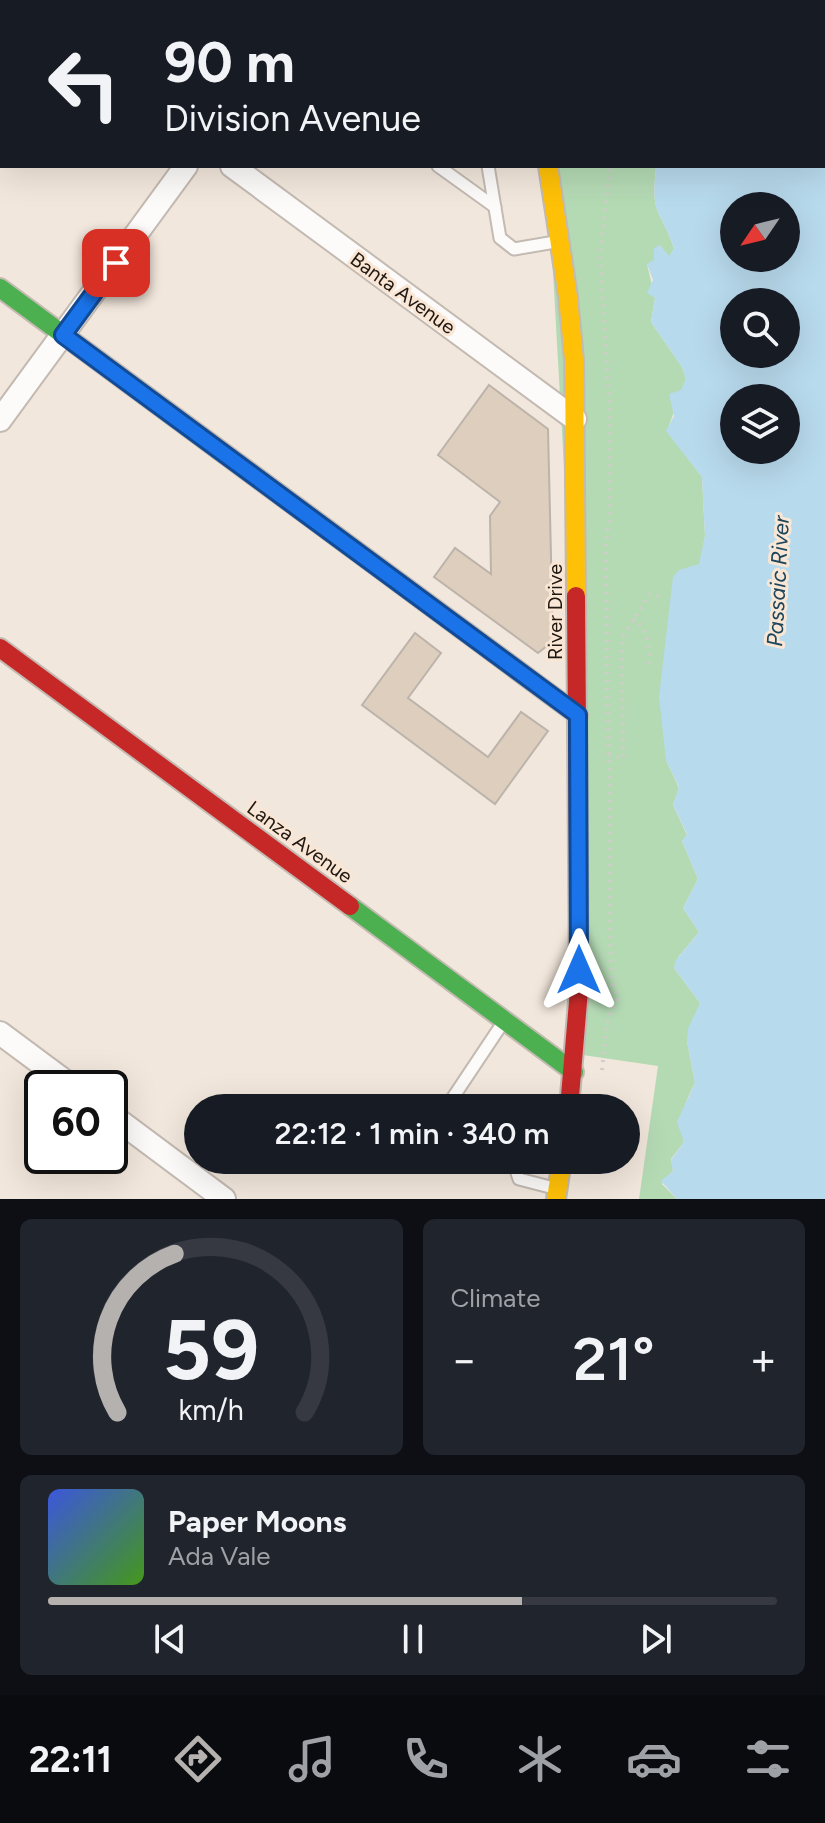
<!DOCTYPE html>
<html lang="en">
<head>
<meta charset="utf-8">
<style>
  :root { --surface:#171b24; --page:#20242c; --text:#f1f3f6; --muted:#9ea1a6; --line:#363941; --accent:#b4b1af }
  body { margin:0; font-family:Figtree,sans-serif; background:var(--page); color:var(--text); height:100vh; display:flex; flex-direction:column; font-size:30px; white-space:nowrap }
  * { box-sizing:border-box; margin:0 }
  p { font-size:26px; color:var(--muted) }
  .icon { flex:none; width:44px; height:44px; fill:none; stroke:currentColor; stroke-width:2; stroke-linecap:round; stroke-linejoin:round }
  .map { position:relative; height:1199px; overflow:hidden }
  .side { display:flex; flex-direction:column; gap:20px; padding:20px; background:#0d0f14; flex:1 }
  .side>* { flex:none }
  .top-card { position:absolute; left:0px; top:0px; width:826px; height:168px; box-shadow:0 8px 32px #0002; background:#171b24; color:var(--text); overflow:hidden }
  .needle { width:52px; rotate:235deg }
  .fabs { position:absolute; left:720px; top:192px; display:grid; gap:16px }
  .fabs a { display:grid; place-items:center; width:80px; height:80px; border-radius:50%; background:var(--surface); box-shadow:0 8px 32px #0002; font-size:40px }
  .speed { position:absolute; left:24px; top:1070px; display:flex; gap:16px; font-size:40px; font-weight:700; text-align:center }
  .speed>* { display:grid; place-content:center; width:104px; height:104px; border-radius:50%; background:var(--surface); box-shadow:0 8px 32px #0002; line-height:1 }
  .speed .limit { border:4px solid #111; border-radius:12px; background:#fff; color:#111 }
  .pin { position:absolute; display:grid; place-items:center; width:68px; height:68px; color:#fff; margin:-34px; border-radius:16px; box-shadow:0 4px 12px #0006 }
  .me { position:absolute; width:88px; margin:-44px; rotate:0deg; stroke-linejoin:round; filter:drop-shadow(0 0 6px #0008) }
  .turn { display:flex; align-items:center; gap:28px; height:168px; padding:0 32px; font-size:36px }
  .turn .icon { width:104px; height:104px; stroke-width:2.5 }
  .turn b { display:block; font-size:56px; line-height:68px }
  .big { font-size:60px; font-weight:600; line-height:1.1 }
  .side .widget { flex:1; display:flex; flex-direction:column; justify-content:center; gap:12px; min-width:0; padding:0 28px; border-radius:12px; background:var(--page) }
  .side .dial { align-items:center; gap:0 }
  .dial svg { height:208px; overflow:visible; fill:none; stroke:var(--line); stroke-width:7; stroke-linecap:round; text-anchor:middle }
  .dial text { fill:var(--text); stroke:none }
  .song { display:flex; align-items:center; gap:24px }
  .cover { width:96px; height:96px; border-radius:12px; background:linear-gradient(135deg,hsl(230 70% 55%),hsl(100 70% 35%)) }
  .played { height:8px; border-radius:4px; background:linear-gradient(90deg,var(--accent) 65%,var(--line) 65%) }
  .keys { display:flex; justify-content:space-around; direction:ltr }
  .heat { display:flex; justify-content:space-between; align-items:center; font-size:44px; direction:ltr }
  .side .tiles { flex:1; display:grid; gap:20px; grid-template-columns:1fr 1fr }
  .widget:last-child { grid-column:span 2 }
  .trip { position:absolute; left:184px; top:1094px; width:456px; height:80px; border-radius:40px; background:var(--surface); box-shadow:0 8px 32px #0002; font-weight:600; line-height:80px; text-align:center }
  .dock { display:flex; height:128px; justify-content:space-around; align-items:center; background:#090b0e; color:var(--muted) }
  .dock .icon { width:56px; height:56px }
  .dock .on { color:var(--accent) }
  .dock b { font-size:36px; color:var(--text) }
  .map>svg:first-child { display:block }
  .green { fill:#b4dab4 }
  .water { fill:#b8daed; fill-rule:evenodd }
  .building { fill:#decebe; stroke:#bcb3ab; stroke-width:2 }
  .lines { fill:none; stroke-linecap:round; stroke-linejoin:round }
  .lane-casing { stroke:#c3bab2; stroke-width:15 }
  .street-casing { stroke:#c3bab2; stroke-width:26 }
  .fast-casing { stroke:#c3bab2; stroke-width:22 }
  .slow-casing { stroke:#c3bab2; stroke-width:22 }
  .jam-casing { stroke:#c3bab2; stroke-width:22 }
  .path { stroke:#d0ccc9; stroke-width:4; stroke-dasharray:2 6; stroke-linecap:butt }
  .lane { stroke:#fdfbfa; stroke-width:11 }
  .street { stroke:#fdfbfa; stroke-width:22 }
  .fast { stroke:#4caf50; stroke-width:18 }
  .slow { stroke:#ffc107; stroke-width:18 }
  .jam { stroke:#c62828; stroke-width:18 }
  .route-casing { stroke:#114b97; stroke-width:20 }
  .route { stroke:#1a73e8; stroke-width:14 }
  .labels { text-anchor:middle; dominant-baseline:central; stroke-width:6; stroke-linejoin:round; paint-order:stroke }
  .street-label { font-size:20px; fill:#1f1812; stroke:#fae6d4 }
  .water-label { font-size:22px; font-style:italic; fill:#1d465c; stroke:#fae6d4 }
</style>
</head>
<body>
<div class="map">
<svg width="825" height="1199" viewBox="0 0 825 1199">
  <rect width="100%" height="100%" fill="#f2e7dc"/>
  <!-- green -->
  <path class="green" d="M547,166H656C655,181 652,198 658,212C664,225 670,235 674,249L669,257L647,264L655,298L651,322L682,367L686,379L667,431L702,477L705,536L666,760L679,788L673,805L687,835L682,841L698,879L683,908L699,932L679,956L674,968L700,1003L687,1041L695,1083C684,1103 679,1119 684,1142L671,1159L673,1171L662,1184L677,1199H639L658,1066L576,1054L578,715Z"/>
  <!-- water -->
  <path class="water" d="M712,0H825V1199H677L661,1181L673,1171L671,1160L684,1142L677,1122L695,1083L687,1041L688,1029L700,1003L674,968L676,960L699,932L683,908L698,879L682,841L687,834L673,805L679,787L666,760L659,697L673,577L679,570L699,564L705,536L702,477L666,431L674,416L669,394L681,390L686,379L682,367L651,322L655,298L647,293L653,280L647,264L654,260V248L660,245L669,256L674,249C670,235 664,225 658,212C652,198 655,181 656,166H824V2H710ZM734,206H786V258H734ZM734,302H786V354H734ZM734,398H786V450H734Z"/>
  <!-- building -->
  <g class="building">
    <polygon points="489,385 548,429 553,641 538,653 434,577 455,548 491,574 490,516 500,502 438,455"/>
    <polygon points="415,633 441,653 408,698 488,757 521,712 548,731 495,804 362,705"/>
  </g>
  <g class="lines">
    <defs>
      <g id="lane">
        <polyline points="438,166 495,207"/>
        <polyline points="488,166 500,238 514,249 555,242"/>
        <polyline points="446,1108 502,1024"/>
        <polyline points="488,1160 496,1160"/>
        <polyline points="520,1160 517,1173 519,1179 554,1188"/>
      </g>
      <g id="street">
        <polyline points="7,0 9,2"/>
        <polyline points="29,2 30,0"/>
        <polyline points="312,2 314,0"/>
        <polyline points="232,166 575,419"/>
        <polyline points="0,420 186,166"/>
        <polyline points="0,1033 74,1088"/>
        <polyline points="110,1114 224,1199"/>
      </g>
      <g id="fast">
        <polyline points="519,0 519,2"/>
        <polyline points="0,288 401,584"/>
        <polyline points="350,906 574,1072"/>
      </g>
      <g id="slow">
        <polyline points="548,166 568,297 574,360 576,596"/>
        <polyline points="401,584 578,715"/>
        <polyline points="556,1199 562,1160"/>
      </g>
      <g id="jam">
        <polyline points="0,648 350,906"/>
        <polyline points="569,1108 579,990 576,596"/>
      </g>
    </defs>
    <!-- lane casing -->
    <use href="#lane" class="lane-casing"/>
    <!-- street casing -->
    <use href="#street" class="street-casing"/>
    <!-- fast casing -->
    <use href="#fast" class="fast-casing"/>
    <!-- slow casing -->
    <use href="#slow" class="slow-casing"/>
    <!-- jam casing -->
    <use href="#jam" class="jam-casing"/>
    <!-- path -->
    <g class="path">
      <polyline points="608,0 608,2"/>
      <path d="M633,619C650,628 650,653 648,669"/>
      <polyline points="609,756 623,758 622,646 624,635 649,595 661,596"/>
      <polyline points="602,1070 608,1017 618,999 611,977 606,546 610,511 610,417 600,255 610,166"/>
    </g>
    <!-- lane -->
    <use href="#lane" class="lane"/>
    <!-- street -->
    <use href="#street" class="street"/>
    <!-- fast -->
    <use href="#fast" class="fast"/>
    <!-- slow -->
    <use href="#slow" class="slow"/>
    <!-- jam -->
    <use href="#jam" class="jam"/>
  </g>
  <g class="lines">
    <defs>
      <polyline id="route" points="116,263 63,335 578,715 579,970"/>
    </defs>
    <!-- route casing -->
    <use href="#route" class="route-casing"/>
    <!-- route -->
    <use href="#route" class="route"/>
  </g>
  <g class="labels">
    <!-- street labels -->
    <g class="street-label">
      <text transform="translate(403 293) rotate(36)">Banta Avenue</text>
      <text transform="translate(555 612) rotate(-90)">River Drive</text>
      <text transform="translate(300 842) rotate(36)">Lanza Avenue</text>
    </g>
    <!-- water labels -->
    <g class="water-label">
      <text transform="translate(778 581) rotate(-87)">Passaic River</text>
    </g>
  </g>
</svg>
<div class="fabs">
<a><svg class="needle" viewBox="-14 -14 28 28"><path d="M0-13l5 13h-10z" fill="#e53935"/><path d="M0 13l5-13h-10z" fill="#9ea1a6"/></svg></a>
<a><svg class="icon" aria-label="search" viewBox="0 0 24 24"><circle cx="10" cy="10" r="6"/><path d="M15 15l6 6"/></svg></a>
<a><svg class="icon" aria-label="layers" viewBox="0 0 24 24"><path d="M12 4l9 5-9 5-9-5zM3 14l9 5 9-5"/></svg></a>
</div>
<div class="speed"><div class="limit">60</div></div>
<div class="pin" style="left:116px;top:263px;background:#d93025"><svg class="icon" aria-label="arrive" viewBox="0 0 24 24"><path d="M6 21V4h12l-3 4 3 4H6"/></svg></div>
<svg class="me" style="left:579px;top:970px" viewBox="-20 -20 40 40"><path d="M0-17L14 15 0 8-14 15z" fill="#1a73e8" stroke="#fff" stroke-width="4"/></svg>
<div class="trip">22:12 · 1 min · 340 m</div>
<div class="top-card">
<div class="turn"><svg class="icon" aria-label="left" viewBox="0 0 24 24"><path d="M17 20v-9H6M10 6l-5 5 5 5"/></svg><div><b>90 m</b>Division Avenue</div></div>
</div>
</div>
<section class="side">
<div class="tiles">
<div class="widget dial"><svg viewBox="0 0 100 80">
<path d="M14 69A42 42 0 1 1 86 69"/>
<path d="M14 69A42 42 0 0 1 36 8" stroke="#b4b1af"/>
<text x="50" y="56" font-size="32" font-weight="700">59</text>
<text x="50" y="72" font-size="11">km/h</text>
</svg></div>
<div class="widget"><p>Climate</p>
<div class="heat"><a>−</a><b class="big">21°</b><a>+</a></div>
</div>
<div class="widget">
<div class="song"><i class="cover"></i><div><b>Paper Moons</b><p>Ada Vale</p></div></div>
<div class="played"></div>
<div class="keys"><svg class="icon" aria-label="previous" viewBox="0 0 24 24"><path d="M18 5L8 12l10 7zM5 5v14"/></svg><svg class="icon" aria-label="pause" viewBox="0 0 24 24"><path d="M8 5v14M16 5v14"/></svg><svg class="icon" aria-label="next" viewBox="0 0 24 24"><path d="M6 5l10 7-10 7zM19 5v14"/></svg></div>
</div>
</div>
</section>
<nav class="dock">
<b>22:11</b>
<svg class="icon on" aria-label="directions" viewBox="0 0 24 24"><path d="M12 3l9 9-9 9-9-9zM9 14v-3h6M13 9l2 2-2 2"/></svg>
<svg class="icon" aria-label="music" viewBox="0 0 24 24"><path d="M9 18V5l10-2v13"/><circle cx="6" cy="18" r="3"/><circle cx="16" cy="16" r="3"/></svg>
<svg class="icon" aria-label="phone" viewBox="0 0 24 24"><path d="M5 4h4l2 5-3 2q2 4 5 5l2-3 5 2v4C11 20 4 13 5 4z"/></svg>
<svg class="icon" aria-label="climate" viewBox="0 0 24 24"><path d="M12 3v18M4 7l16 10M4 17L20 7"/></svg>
<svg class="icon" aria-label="car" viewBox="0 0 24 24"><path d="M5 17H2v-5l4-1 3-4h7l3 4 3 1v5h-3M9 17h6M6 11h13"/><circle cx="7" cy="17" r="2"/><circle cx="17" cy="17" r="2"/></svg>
<svg class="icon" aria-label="filters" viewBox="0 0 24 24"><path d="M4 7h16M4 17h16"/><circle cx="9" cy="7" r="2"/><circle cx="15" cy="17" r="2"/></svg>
</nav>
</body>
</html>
